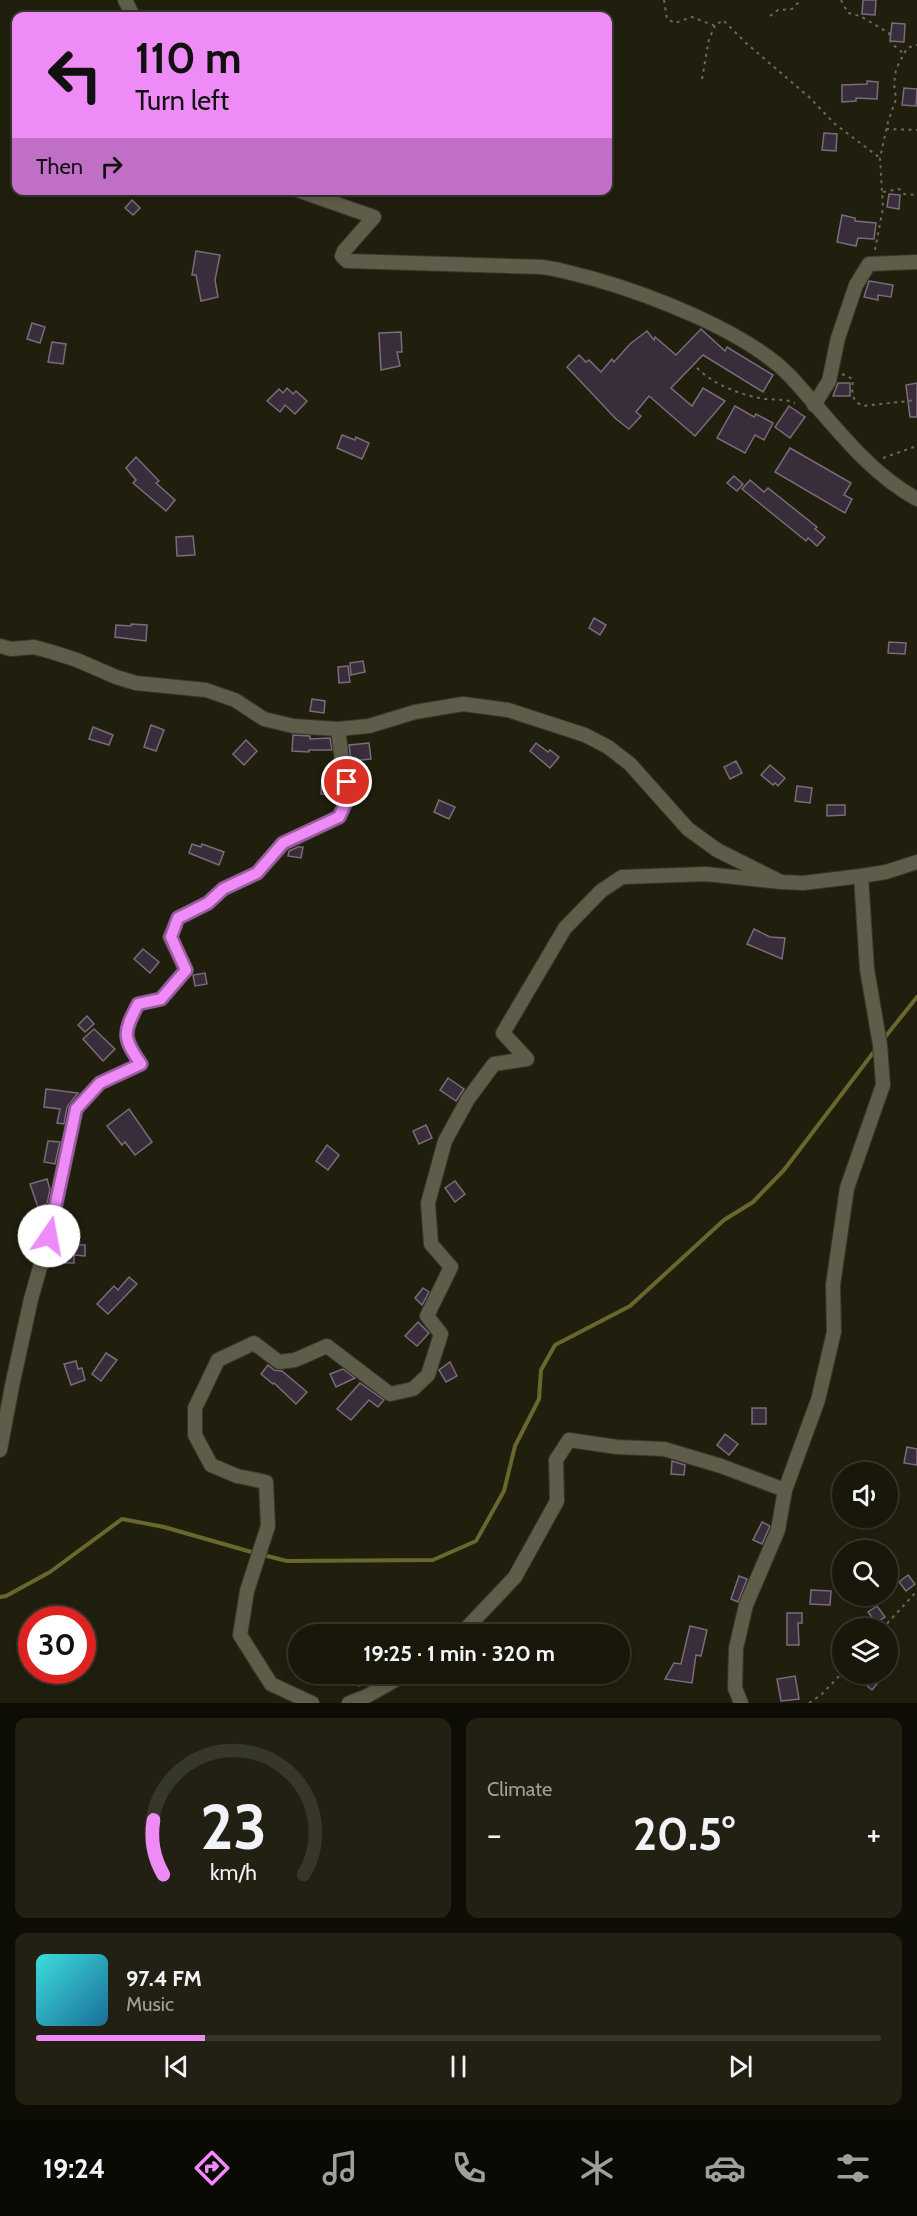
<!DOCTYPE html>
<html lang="en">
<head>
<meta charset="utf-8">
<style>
  :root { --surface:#18170a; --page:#212013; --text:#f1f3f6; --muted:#9f9f9c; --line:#36362b; --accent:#ef8bf7 }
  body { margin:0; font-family:Cabin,sans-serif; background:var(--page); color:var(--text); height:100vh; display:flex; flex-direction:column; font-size:22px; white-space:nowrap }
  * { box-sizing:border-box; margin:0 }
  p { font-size:20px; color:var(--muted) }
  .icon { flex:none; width:33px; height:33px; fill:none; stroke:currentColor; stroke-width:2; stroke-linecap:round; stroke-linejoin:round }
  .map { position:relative; height:1703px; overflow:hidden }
  .sheet { display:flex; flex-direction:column; gap:15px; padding:15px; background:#0d0d06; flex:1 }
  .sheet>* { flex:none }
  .banner { position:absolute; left:12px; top:12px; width:600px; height:183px; border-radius:12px; box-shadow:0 3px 9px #0003,0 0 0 2px var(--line); background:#ef8bf7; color:#111; overflow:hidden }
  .buttons { position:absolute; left:832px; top:1462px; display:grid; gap:12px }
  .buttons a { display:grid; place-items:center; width:66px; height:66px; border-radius:50%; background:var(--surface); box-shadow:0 3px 9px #0003,0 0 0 2px var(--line); font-size:30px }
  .speed { position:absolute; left:18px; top:1606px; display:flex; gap:12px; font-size:30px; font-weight:700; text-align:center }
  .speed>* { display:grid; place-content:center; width:78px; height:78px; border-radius:50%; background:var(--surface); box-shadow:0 3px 9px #0003,0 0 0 2px var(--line); line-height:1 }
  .speed .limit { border:9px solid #d22; background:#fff; color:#111 }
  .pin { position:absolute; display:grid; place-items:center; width:51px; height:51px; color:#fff; margin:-26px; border:3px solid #fff; border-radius:50%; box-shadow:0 2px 6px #0007 }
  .me { position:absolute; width:66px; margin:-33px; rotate:12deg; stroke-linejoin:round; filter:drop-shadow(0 0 4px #0008) }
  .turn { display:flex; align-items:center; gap:21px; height:126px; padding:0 24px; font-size:27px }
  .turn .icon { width:78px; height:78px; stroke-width:2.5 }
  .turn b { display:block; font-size:42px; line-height:51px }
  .then { display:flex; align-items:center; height:57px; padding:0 24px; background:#0003; gap:12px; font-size:22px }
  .big { font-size:45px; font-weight:700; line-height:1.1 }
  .sheet .tile { flex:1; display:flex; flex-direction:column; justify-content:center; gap:9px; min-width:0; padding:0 21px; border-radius:12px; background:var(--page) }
  .sheet .dial { align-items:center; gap:0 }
  .dial svg { height:156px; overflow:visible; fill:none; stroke:var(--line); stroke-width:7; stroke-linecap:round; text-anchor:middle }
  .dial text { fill:var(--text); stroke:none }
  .song { display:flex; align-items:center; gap:18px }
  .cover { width:72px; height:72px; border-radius:9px; background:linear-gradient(135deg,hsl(180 70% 55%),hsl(200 70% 35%)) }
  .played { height:6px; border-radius:3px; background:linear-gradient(90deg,var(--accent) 20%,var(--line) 20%) }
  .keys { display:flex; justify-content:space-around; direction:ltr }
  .heat { display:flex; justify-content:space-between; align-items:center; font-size:33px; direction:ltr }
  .sheet .tiles { flex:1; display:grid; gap:15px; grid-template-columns:1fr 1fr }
  .tile:last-child { grid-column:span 2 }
  .trip { position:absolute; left:288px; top:1624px; width:342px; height:60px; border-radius:30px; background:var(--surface); box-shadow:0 3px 9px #0003,0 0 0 2px var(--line); font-weight:700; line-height:60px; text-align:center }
  .dock { display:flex; height:96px; justify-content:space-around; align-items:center; background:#0a0904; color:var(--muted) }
  .dock .icon { width:42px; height:42px }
  .dock .on { color:var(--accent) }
  .dock b { font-size:27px; color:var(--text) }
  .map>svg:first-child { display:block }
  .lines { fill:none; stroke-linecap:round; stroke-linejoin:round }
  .stream { stroke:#69662e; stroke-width:4 }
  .building { fill:#3a2d3b; stroke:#7a6b7b; stroke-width:1.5 }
  .minor-casing { stroke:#37372d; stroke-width:16 }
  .path { stroke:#6a695a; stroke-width:2; stroke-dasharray:3 4.5; stroke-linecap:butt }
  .minor { stroke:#5e5d4a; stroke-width:14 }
  .route-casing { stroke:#9b5aa1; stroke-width:15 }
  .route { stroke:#ef8bf7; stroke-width:10 }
</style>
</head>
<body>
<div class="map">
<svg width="917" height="1703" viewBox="0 0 917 1703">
  <rect width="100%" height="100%" fill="#201f0e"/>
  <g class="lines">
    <!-- stream -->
    <g class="stream">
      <polyline points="882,1041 917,997"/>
      <polyline points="263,1555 287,1561 433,1560 476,1541 504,1491 515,1446 539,1399 541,1370 555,1345 630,1306 724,1220 753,1202 784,1170 876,1049"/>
      <polyline points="0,1597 6,1596 50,1572 122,1519 164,1527 255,1553"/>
    </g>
  </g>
  <!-- building -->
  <g class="building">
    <polygon points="863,0 876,0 875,15 862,14"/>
    <polygon points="892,23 905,24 904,42 890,41"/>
    <polygon points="867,81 878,82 877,99 856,98 856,101 842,102 842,85 867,84"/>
    <polygon points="904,88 917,89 916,106 902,105"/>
    <polygon points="824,133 837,134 836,151 822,150"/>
    <polygon points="889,194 900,195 899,209 887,207"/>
    <polygon points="132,200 140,208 133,215 125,208"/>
    <polygon points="842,215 855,218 855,221 876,223 874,239 858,238 856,246 837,242"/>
    <polygon points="196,251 220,255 215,280 218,297 201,301 196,275 192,275"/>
    <polygon points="869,281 893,285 891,297 878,295 878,300 864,297"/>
    <polygon points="32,323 45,327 40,343 27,339"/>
    <polygon points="701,329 725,351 727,347 773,375 763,392 703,355 671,388 692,406 703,388 725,401 695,436 649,396 636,412 641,416 629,429 616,419 567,367 579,355 586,362 589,360 601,372 612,359 614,362 630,344 647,331 654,340 655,337 676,355"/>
    <polygon points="401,332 402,352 397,352 400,366 381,370 379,333"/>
    <polygon points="52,342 66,344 63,364 48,362"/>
    <polygon points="838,383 850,383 850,396 833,396"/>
    <polygon points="917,383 917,417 910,417 906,385"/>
    <polygon points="287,388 293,394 296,391 307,401 295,414 285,405 280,412 267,401 279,389 283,393"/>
    <polygon points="735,406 754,417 756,414 773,423 764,440 755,435 745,453 717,438"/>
    <polygon points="789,406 805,417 790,438 775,427"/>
    <polygon points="342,435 355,440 356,437 369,443 362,459 337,448"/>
    <polygon points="790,448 851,483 844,495 852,499 845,513 775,472"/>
    <polygon points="136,457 159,481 156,483 175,500 166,511 133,483 136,480 126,468"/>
    <polygon points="734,476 743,484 737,491 727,483"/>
    <polygon points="750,480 764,492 768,488 817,527 815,529 825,537 817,546 808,538 806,541 742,489"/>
    <polygon points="193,536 195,555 177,556 176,537"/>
    <polygon points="594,618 606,625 600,635 589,628"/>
    <polygon points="131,624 147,625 146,641 115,637 116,625 131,626"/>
    <polygon points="889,642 906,643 905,654 888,653"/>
    <polygon points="363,661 365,672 351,675 350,663"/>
    <polygon points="348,666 350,682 339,683 338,667"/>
    <polygon points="312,699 325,701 324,713 310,711"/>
    <polygon points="151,725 164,730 156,751 144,747"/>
    <polygon points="93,727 113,735 109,745 89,739"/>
    <polygon points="293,735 310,736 310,739 330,738 332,750 309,750 309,752 292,751"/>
    <polygon points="246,740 257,751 244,765 233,754"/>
    <polygon points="369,743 371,759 351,761 349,745"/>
    <polygon points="536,743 548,752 550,750 559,757 550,768 530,751"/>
    <polygon points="736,761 742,773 730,779 724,767"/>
    <polygon points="770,765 785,778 778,786 775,783 773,785 761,775"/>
    <polygon points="322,779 335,780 334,795 321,794"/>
    <polygon points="797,786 812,788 810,803 795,801"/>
    <polygon points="439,800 455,807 449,819 434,812"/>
    <polygon points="827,805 845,805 845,815 827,816"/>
    <polygon points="192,844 201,847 202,844 224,852 219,865 189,853"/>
    <polygon points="298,847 303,847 301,858 288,856 289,851"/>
    <polygon points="754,929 770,937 785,938 782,959 747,944"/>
    <polygon points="143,949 159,962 150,973 134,959"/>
    <polygon points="205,973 207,984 195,986 193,975"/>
    <polygon points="87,1016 94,1024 85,1032 78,1025"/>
    <polygon points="94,1029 115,1049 103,1061 83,1039"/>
    <polygon points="448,1078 464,1089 456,1101 440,1090"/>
    <polygon points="46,1089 78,1093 67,1107 64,1124 57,1123 60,1109 44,1107"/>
    <polygon points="129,1109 152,1142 135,1155 125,1142 122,1145 107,1126"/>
    <polygon points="426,1125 432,1138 419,1144 413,1131"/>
    <polygon points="48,1141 60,1142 55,1164 44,1162"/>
    <polygon points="327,1145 339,1155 328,1170 316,1161"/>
    <polygon points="47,1179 50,1189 47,1204 38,1207 30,1184"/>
    <polygon points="455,1181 465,1194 455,1202 445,1188"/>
    <polygon points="56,1244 85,1245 85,1256 74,1255 74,1263 51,1263"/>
    <polygon points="129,1277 137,1284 108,1314 97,1304 114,1286 118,1290"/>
    <polygon points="423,1288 429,1292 422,1305 415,1298"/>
    <polygon points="418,1322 429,1333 417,1346 405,1336"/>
    <polygon points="106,1353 117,1360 101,1381 92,1374"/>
    <polygon points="76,1361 78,1369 82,1368 85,1380 71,1385 64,1364"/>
    <polygon points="450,1362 457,1376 446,1382 439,1370"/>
    <polygon points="268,1365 274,1370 282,1371 307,1392 296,1404 274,1383 273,1384 261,1374"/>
    <polygon points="343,1369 355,1378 336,1387 330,1374"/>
    <polygon points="360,1383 384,1400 378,1407 369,1400 351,1420 337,1409"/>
    <rect x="752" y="1408" width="14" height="16"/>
    <polygon points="725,1434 738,1444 729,1455 717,1445"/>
    <polygon points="907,1447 917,1449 917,1465 904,1463"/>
    <polygon points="672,1461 685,1465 684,1475 671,1474"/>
    <polygon points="762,1522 770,1526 762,1544 753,1540"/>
    <polygon points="908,1575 915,1584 906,1591 899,1582"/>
    <polygon points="739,1576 747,1579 738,1602 731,1599"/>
    <polygon points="811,1590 831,1591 830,1605 810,1604"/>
    <polygon points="877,1606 885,1617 876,1623 868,1612"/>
    <polygon points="787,1613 802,1613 802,1623 798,1623 799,1645 787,1645"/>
    <polygon points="690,1626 707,1630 701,1656 696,1655 692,1683 665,1679 674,1663 681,1664"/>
    <polygon points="351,1674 378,1674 359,1686"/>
    <polygon points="865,1674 885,1674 872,1690 860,1680"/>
    <polygon points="795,1676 799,1699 781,1701 777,1679"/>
  </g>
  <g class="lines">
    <defs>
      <g id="minor">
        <polyline points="125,0 133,16"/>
        <path d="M297,190L374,217L344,251L342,256L347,261L542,267C559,269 574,274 591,278C651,295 746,331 790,376C829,418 865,471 917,499"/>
        <polyline points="814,405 829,381 838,338 856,285 869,264 917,262"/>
        <polyline points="0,646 11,649 34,647 52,652 77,660 116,677 136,683 206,690 235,700 264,719 293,726 338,729 369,726 415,712 463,704 508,710 585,735 608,747 630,764 688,829 717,850 781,882 803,883 861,876 886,872 917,862"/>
        <path d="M0,1450L12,1386L31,1299L49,1236L76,1109L100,1083L141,1064C122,1037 124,1032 138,1004L161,999L186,970L170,937L178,918L208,903L223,889L257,873L283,844L339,817L350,794L343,769L338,729"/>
        <polyline points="460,1635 515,1577 557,1501 556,1460 569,1440 617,1447 664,1449 721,1466 785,1490"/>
        <polyline points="312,1703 271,1684 240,1635 247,1591 268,1526 266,1482 237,1476 211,1465 195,1435 195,1408 218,1360 254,1343 279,1362 295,1360 327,1346 390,1394 413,1389 428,1375 441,1334 427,1316 451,1267 431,1244 428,1203 445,1141 468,1099 494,1064 527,1059 503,1033 565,928 601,891 622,877 706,874 781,882"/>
        <polyline points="349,1703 365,1697 406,1674"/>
        <polyline points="741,1703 735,1688 736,1648 746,1605 778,1530 785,1490 818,1400 834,1332 833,1285 847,1188 883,1085 880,1045 867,969 861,876"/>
      </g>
    </defs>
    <!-- minor casing -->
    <use href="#minor" class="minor-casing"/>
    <!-- path -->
    <g class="path">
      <polyline points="664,0 667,19 675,23 692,17 715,26 723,20 746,43 809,97 835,124 880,158"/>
      <polyline points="841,0 848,13 860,16 889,33 891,43 903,53"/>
      <polyline points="770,16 778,10 792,9 801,0"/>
      <polyline points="702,79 709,39 715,26"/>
      <polyline points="886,129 917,130"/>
      <polyline points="883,192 899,189 904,194 917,195"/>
      <polyline points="875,250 883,208 880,158 888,122 896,99 894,84 896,69 907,48 917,45"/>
      <path d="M697,368C714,385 742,396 767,399C777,400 786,399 795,403"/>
      <path d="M842,374L853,379C852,391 850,400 863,406L917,400"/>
      <polyline points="883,458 917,446"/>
      <polyline points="882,1629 917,1591"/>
      <polyline points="809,1703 821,1695 843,1672"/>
    </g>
    <!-- minor -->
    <use href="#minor" class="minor"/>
  </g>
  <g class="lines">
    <defs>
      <path id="route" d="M49,1236L76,1109L100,1083L141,1064C121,1036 124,1032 138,1004L161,999L186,970L171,937L178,918L208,903L223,889L257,873L283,843L339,817L350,794L347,782"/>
    </defs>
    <!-- route casing -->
    <use href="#route" class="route-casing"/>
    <!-- route -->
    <use href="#route" class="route"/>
  </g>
</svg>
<div class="buttons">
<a><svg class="icon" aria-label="sound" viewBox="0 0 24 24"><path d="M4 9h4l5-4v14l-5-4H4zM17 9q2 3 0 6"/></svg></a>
<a><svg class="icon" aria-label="search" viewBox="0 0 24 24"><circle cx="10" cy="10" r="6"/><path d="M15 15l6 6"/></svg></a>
<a><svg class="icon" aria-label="layers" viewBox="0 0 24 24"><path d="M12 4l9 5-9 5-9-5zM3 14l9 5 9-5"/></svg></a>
</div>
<div class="speed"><div class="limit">30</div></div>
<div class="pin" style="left:347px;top:782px;background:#d93025"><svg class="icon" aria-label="arrive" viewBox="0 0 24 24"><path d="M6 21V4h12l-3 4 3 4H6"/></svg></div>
<svg class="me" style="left:49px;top:1236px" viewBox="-20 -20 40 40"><circle r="19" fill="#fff"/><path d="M0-13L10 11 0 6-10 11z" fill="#ef8bf7"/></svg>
<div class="trip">19:25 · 1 min · 320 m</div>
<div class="banner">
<div class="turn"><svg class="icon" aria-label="left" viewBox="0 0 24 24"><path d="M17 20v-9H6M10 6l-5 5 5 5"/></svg><div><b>110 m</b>Turn left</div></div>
<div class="then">Then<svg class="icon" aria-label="right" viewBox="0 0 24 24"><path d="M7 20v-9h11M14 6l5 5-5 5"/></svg></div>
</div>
</div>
<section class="sheet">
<div class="tiles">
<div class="tile dial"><svg viewBox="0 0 100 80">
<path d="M14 69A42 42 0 1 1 86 69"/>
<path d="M14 69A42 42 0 0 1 9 41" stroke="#ef8bf7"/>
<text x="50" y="56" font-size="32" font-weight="700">23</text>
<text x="50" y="72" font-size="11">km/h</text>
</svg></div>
<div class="tile"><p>Climate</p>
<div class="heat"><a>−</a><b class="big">20.5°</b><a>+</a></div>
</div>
<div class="tile">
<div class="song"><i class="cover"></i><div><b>97.4 FM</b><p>Music</p></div></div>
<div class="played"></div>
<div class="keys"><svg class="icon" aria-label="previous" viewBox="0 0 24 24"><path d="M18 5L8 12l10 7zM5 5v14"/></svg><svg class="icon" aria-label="pause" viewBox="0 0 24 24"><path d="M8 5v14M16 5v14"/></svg><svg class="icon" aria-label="next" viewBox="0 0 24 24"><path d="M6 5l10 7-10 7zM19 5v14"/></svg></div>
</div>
</div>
</section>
<nav class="dock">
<b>19:24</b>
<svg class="icon on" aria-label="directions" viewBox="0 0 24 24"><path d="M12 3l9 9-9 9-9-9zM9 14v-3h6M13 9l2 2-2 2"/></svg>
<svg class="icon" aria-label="music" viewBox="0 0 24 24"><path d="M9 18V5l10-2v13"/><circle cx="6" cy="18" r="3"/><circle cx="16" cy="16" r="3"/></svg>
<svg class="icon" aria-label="phone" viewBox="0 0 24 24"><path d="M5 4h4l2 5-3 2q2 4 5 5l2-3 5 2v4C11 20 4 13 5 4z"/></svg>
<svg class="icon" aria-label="climate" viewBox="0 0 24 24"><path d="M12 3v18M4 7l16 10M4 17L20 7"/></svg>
<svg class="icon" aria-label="car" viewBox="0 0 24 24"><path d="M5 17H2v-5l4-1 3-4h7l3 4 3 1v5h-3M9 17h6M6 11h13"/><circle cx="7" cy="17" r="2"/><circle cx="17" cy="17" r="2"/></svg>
<svg class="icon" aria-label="filters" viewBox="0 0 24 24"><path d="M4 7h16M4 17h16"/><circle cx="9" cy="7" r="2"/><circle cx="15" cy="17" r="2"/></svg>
</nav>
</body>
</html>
